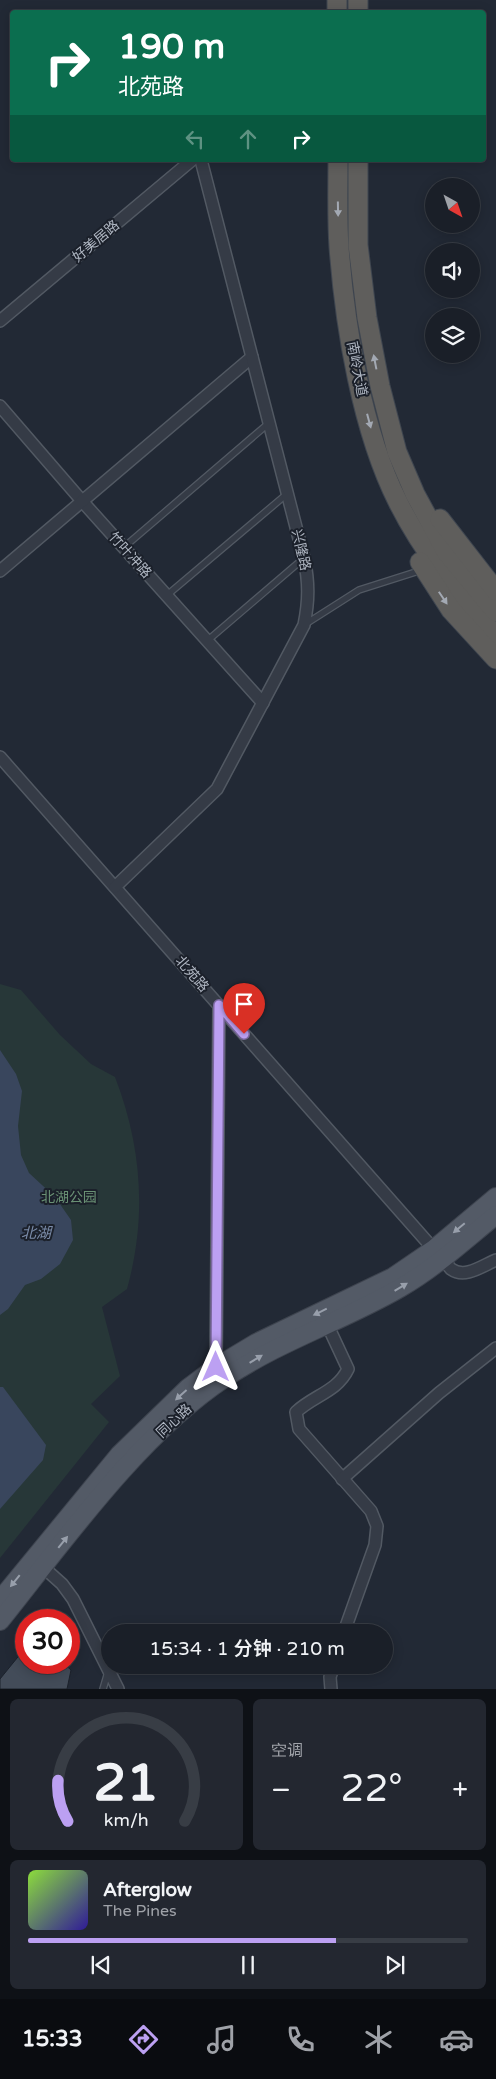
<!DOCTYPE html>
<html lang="zh">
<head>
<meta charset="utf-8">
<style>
  :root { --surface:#1a1f28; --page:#232730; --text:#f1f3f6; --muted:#9fa2a8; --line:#383d45; --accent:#bca0f2 }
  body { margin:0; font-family:"Varela Round","Noto Sans SC",sans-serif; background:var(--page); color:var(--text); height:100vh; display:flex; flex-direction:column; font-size:19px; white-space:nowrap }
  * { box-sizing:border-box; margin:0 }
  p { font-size:16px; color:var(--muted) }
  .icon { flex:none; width:28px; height:28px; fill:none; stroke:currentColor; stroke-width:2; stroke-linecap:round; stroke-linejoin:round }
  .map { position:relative; height:1689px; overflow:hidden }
  .side { display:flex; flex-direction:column; gap:10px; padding:10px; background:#0e1116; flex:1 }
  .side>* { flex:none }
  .top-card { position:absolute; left:10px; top:10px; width:476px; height:152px; border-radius:5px; box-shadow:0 2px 12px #0003,0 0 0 1px var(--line); background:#0b6e4f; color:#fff; overflow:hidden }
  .needle { width:32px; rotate:140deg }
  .fabs { position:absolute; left:425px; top:178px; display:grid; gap:10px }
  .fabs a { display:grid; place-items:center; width:55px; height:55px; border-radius:50%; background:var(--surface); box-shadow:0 2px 12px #0003,0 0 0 1px var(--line); font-size:25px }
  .speed { position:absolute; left:15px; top:1609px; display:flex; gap:10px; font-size:25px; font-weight:700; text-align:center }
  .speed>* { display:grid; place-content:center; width:65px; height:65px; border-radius:50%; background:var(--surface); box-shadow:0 2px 12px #0003,0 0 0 1px var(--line); line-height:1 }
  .speed .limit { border:8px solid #d22; background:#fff; color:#111 }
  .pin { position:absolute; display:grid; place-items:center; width:42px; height:42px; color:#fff; margin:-51px -21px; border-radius:50% 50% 50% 0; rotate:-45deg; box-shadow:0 0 5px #0007 }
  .pin .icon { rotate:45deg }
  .me { position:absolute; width:55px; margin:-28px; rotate:0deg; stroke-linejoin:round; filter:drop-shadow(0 0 4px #0008) }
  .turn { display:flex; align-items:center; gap:18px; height:105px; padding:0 25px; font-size:22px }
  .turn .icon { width:65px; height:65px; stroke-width:2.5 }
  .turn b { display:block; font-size:35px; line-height:42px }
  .lanes { display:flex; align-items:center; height:48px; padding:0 25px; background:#0003; justify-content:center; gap:25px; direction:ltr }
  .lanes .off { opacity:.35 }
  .big { font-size:38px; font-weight:600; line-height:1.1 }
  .side .tile { flex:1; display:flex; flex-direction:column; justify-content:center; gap:8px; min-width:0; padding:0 18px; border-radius:8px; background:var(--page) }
  .side .dial { align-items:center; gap:0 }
  .dial svg { height:130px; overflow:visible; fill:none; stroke:var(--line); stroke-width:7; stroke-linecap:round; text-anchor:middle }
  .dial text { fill:var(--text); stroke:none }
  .song { display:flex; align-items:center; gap:15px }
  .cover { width:60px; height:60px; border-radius:8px; background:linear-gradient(135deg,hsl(90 70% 55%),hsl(250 70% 35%)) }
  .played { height:5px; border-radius:2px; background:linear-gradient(90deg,var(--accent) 70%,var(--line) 70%) }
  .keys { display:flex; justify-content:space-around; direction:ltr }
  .heat { display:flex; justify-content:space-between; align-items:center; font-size:28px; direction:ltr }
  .side .tiles { flex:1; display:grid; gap:10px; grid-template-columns:1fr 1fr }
  .tile:last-child { grid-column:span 2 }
  .trip { position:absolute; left:101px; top:1624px; width:292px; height:50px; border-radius:25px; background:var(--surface); box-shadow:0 2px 12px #0003,0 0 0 1px var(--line); font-weight:600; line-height:50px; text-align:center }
  .menu { display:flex; height:80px; justify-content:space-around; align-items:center; background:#0a0c10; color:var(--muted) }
  .menu .icon { width:35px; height:35px }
  .menu .on { color:var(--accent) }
  .menu b { font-size:22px; color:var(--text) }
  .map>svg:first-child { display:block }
  .green { fill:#273738 }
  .water { fill:#39465d }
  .building { fill:#434c59; stroke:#1c222c }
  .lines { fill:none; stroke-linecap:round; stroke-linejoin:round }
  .service-casing { stroke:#525963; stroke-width:8 }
  .minor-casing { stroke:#525963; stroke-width:14 }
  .primary-casing { stroke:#3e444f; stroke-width:20 }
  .trunk-casing { stroke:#3f4650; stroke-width:21 }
  .service { stroke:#353b46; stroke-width:5.5 }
  .minor { stroke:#353b46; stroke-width:11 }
  .primary { stroke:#535a66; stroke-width:18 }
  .trunk { stroke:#5f5e5c; stroke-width:19 }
  .oneway { fill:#a3a9b3 }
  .oneway2 { fill:#989fab }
  .route-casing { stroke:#7a689d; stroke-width:12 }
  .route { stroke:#bca0f2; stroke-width:9 }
  .labels { text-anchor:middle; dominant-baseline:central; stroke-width:4; stroke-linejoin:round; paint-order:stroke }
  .street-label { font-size:14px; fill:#afb6c2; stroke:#1b202a }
  .park-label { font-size:14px; fill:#699074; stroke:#1b202a }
  .water-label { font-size:15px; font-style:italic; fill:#7a8ba8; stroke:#1b202a }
</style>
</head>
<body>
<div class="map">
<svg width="496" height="1689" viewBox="0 0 496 1689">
  <rect width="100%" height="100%" fill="#222935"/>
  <!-- green -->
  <path class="green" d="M0,984L21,990L60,1035L91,1064L115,1077C142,1147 147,1217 127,1289L102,1307L120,1376L91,1404L109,1422L0,1558Z"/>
  <!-- water -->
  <g class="water">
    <polygon points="0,1050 16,1074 22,1091 18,1126 21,1155 29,1173 55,1197 71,1220 73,1240 60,1264 41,1279 25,1285 8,1309 0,1315"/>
    <polygon points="0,1387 3,1387 46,1445 43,1460 0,1509"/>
  </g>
  <!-- building -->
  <polygon class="building" points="26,1647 26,1662 62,1662 71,1670 67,1689 0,1689 0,1679"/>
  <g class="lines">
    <defs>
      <g id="service">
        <polyline points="123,548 269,423"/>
        <polyline points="166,596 288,493"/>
        <polyline points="304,625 359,590 422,570"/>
        <polyline points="207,641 304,558"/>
        <polyline points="103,1689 108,1672"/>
      </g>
      <g id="minor">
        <polyline points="0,321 192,160"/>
        <polyline points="0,406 82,501 263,703"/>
        <polyline points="0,571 252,357"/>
        <path d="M0,757L451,1269C465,1279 482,1266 496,1260"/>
        <path d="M115,887L217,789L304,625C309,601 309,582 304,558L201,160"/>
        <path d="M327,1324L348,1369C337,1392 314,1395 296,1412L299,1429L371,1511L377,1526L375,1545L344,1632"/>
        <polyline points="216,1367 219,1005"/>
        <polyline points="342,1479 439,1393 496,1348"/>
        <polyline points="43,1567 62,1584 73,1599 118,1689"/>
        <polyline points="331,1689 330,1677 334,1665"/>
      </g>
      <g id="primary">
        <polyline points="0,1600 119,1455 188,1388 216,1367 256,1343 393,1277 434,1249 496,1197"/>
        <path d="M0,1621C64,1541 140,1434 225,1378C280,1341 343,1321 400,1288C435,1268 465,1240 496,1215"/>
      </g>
      <g id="trunk">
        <polyline points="337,12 337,0"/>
        <polyline points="358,12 358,0"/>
        <path d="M338,160C338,189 337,219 339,247C345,327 362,431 398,502C423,552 458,595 496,636"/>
        <polyline points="358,160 358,245 367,318 380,386 397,452 415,494 447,553 496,612"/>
        <polyline points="440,519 496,591"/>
        <polyline points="420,562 451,610 496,659"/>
      </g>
    </defs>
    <!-- service casing -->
    <use href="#service" class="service-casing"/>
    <!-- minor casing -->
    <use href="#minor" class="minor-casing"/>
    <!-- primary casing -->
    <use href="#primary" class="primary-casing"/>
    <!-- trunk casing -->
    <use href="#trunk" class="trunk-casing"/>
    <!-- service -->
    <use href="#service" class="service"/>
    <!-- minor -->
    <use href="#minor" class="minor"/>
    <!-- primary -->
    <use href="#primary" class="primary"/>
    <!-- trunk -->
    <use href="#trunk" class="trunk"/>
  </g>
  <!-- one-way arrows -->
  <defs><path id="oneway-solid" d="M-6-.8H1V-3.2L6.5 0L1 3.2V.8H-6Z" transform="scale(1.25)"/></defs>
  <g class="oneway">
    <use href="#oneway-solid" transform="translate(338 209) rotate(89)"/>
    <use href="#oneway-solid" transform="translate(375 362) rotate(-101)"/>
    <use href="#oneway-solid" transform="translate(369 421) rotate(75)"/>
    <use href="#oneway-solid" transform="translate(443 598) rotate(56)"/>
  </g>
  <g class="oneway2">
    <use href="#oneway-solid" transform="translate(459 1228) rotate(140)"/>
    <use href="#oneway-solid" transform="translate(401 1287) rotate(-31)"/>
    <use href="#oneway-solid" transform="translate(320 1312) rotate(154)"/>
    <use href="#oneway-solid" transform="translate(256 1359) rotate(-31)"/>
    <use href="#oneway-solid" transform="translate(181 1395) rotate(138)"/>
    <use href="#oneway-solid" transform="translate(63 1542) rotate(-51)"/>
    <use href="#oneway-solid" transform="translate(15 1581) rotate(129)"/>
  </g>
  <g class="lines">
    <defs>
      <polyline id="route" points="216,1367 219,1005 244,1034"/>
    </defs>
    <!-- route casing -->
    <use href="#route" class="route-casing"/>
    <!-- route -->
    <use href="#route" class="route"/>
  </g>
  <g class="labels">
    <!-- street labels -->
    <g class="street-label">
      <text transform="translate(96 241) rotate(-40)">好美居路</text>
      <text transform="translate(357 369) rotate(79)">南岭大道</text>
      <text transform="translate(301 550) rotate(77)">兴隆路</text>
      <text transform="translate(130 555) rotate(48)">竹叶冲路</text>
      <text transform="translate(192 974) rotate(49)">北苑路</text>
      <text transform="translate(174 1421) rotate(-43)">同心路</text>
    </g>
    <!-- park labels -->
    <g class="park-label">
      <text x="69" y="1197">北湖公园</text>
    </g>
    <!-- water labels -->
    <g class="water-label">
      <text x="36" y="1233">北湖</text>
    </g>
  </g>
</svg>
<div class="fabs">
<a><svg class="needle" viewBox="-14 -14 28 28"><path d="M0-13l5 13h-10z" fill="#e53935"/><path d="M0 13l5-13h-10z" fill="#9fa2a8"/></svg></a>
<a><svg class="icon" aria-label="sound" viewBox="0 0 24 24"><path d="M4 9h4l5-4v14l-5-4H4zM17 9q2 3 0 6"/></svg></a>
<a><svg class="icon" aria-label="layers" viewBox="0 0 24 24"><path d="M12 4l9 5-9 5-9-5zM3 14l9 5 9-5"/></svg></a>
</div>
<div class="speed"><div class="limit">30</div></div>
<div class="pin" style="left:244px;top:1034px;background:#d93025"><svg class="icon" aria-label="arrive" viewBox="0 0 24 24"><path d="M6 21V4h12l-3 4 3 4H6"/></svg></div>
<svg class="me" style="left:216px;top:1367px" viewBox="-20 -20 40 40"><path d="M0-17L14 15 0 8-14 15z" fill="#bca0f2" stroke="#fff" stroke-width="4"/></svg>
<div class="trip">15:34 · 1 分钟 · 210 m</div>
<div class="top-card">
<div class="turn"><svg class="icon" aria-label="right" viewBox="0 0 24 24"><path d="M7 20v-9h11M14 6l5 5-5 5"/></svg><div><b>190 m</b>北苑路</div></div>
<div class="lanes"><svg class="icon off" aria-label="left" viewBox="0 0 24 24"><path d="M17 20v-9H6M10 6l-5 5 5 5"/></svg><svg class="icon off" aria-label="ahead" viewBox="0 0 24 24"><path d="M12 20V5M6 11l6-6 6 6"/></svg><svg class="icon" aria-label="right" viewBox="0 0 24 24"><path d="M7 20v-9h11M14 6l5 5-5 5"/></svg></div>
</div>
</div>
<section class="side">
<div class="tiles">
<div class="tile dial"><svg viewBox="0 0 100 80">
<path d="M14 69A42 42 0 1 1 86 69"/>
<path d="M14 69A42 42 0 0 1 8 44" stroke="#bca0f2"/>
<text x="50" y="56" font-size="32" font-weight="700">21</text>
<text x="50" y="72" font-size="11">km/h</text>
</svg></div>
<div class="tile"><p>空调</p>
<div class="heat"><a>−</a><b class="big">22°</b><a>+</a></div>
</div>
<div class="tile">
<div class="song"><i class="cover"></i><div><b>Afterglow</b><p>The Pines</p></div></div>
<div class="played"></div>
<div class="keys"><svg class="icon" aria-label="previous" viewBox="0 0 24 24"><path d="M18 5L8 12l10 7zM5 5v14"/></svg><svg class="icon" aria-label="pause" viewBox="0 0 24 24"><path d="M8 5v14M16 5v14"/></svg><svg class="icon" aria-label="next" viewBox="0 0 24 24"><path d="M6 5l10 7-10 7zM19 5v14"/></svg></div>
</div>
</div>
</section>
<nav class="menu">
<b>15:33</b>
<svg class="icon on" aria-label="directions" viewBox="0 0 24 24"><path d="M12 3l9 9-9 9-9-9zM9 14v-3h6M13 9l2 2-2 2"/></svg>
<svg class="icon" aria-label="music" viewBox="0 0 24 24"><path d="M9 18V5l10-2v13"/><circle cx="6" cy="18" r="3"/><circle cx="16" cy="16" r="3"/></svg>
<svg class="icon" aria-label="phone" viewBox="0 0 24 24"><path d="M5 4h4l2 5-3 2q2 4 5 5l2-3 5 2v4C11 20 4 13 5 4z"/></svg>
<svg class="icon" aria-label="climate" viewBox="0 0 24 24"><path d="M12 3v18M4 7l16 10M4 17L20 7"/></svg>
<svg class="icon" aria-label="car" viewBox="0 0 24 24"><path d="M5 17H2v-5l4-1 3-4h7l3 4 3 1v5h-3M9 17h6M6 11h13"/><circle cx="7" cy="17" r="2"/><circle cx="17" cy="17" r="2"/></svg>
</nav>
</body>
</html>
